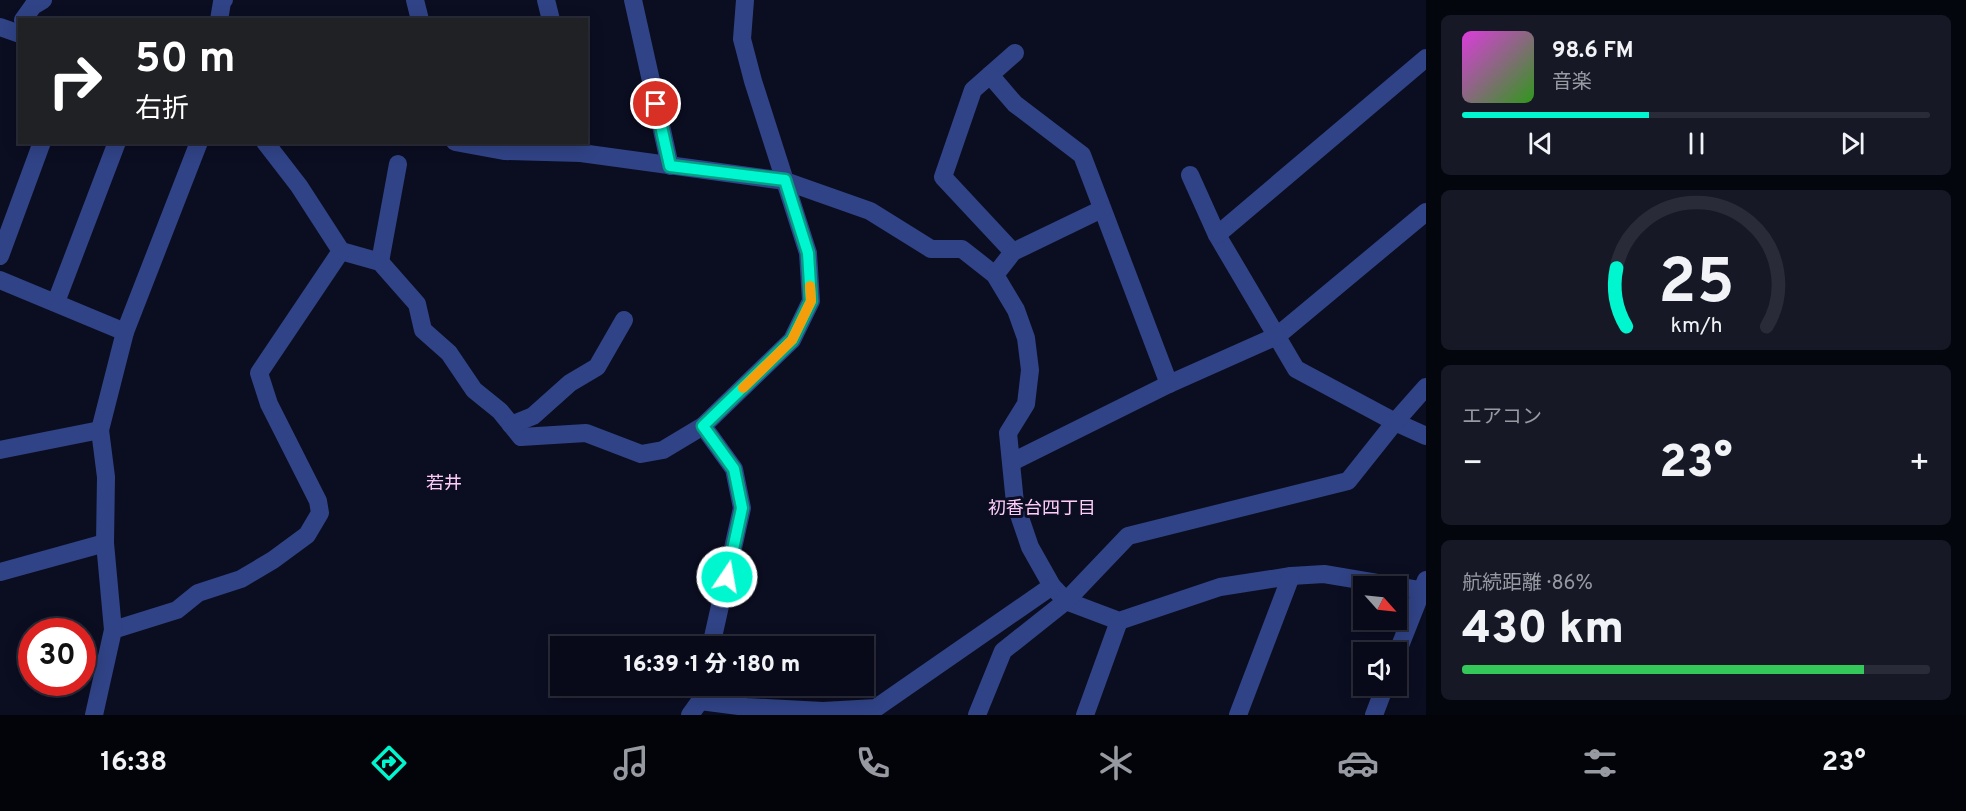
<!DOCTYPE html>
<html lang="ja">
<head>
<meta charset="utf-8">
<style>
  :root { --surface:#080a19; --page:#161826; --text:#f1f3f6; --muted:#989aa2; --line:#292b38; --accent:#00f6ce }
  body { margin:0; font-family:Overpass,"Noto Sans JP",sans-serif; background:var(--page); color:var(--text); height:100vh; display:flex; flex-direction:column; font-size:22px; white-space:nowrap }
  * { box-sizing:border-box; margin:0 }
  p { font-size:20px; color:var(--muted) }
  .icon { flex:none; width:33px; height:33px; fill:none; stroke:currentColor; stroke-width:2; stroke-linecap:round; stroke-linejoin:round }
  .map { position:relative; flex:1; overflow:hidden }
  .details { display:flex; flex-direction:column; gap:15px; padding:15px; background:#04060e; width:540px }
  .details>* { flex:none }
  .banner { position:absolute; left:18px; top:18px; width:570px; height:126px; border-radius:0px; box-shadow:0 3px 15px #0003,0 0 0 2px var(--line); background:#202124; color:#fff; overflow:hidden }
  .needle { width:39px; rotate:117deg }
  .controls { position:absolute; left:1353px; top:576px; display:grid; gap:12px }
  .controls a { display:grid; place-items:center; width:54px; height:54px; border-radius:0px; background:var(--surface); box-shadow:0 3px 15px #0003,0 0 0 2px var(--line); font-size:30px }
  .speed { position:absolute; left:18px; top:618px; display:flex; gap:12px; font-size:30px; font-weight:700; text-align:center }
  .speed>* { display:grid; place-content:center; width:78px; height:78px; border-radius:50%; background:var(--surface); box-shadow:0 3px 15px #0003,0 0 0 2px var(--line); line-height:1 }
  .speed .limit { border:9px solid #d22; background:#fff; color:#111 }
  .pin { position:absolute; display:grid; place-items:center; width:51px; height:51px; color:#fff; margin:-26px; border:3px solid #fff; border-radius:50%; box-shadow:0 2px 6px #0007 }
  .me { position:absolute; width:66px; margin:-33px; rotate:12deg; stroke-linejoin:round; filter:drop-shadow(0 0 4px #0008) }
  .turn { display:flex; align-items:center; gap:21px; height:126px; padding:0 18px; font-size:27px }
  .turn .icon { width:78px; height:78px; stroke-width:2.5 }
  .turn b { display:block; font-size:42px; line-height:51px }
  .big { font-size:45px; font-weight:800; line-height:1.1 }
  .details .card { flex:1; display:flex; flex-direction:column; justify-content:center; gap:9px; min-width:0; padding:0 21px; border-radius:9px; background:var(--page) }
  .details .dial { align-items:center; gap:0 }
  .dial svg { height:156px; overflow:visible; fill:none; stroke:var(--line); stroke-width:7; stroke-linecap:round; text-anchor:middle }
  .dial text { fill:var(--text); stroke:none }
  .song { display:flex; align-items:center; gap:18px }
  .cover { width:72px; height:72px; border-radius:9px; background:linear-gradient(135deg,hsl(300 70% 55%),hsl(110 70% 35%)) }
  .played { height:6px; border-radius:3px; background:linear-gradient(90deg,var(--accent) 40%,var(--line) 40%) }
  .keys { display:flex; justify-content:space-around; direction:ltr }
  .heat { display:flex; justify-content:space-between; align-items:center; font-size:33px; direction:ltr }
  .charge { height:9px; border-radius:4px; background:linear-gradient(90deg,#34c759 86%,var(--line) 0) }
  .trip { position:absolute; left:550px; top:636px; width:324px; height:60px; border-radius:0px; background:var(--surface); box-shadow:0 3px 15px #0003,0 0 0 2px var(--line); font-weight:800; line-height:60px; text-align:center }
  .tabs { display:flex; height:96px; justify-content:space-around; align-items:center; background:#03040a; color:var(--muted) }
  .tabs .icon { width:42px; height:42px }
  .tabs .on { color:var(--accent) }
  .tabs b { font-size:27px; color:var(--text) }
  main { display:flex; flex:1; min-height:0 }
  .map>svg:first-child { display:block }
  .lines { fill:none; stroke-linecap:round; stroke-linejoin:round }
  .minor { stroke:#304386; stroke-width:18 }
  .route-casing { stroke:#00a086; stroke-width:15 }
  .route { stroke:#00f6ce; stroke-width:10 }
  .slow { stroke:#f59e0b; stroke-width:10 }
  .labels { text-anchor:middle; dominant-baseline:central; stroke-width:6; stroke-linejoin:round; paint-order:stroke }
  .neighbourhood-label { font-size:18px; fill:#ffcdfa; stroke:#0b0d21 }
</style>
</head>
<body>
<main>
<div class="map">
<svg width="1426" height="715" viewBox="0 0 1426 715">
  <rect width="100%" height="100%" fill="#0b0d21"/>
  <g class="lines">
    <!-- minor -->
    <g class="minor">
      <polyline points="415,0 420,20"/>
      <polyline points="546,0 551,20"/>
      <polyline points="633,0 670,166"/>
      <polyline points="23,20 33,6 43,0"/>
      <polyline points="219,20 222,2 224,0"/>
      <polyline points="0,27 20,34"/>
      <polyline points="990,75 1015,53"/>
      <polyline points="265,142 299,186 341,251 380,262 417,304 423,330 449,353 474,390 500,411 521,437 586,433 641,454 663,450 703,426 792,340 811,301 808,253 753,81 742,39 745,0"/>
      <polyline points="455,142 504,151 581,153 785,181 870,211 931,249 962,249 995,275 1016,310 1026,338 1030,370 1026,404 1008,433 1015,503 1030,547 1052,586 1066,601 1119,621 1220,587 1291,576 1324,574 1426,591"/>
      <polyline points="1190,175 1217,235 1296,369 1395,422 1426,436"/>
      <polyline points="1217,235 1426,58"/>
      <polyline points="1013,252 943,177 973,90 990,75 1015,104 1082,155 1169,384"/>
      <polyline points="0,256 42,142"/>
      <polyline points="380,262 398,164"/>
      <polyline points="995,275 1013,252 1102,209"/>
      <polyline points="0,280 125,332"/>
      <polyline points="56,302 117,142"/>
      <polyline points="511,425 533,416 570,383 597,367 624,320"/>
      <polyline points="703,426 734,469 742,508 711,646"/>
      <polyline points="0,450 100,430"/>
      <polyline points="1012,462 1169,384 1277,336 1426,212"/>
      <polyline points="0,572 105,543"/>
      <polyline points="113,630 177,610 198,593 241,579 273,560 307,535 320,513 318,501 269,404 259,373 341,251"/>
      <polyline points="1396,656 1426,580"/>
      <polyline points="700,701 746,707 823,711 876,708 1052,586"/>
      <polyline points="94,715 113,630 105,543 106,477 100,430 125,332 199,142"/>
      <polyline points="690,715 700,701 703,686"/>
      <polyline points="977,715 1003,651 1066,601 1128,536 1348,481 1395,422 1426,387"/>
      <polyline points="1085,715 1119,621"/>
      <polyline points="1238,715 1291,576"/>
      <polyline points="1374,715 1385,686"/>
    </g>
  </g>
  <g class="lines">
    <defs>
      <polyline id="route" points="656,104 670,166 785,180 808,253 811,301 792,340 703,426 734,469 742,508 727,577"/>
    </defs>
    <!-- route casing -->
    <use href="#route" class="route-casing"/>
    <!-- route -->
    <use href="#route" class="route"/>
    <!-- slow -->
    <polyline class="slow" points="743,388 792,340 811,301 810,286"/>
  </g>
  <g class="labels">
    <!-- neighbourhood labels -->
    <g class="neighbourhood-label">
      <text x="444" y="484">若井</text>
      <text x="1042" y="509">初香台四丁目</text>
    </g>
  </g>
</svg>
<div class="controls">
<a><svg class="needle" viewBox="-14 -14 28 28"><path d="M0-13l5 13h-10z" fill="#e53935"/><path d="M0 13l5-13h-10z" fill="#989aa2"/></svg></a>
<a><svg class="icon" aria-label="sound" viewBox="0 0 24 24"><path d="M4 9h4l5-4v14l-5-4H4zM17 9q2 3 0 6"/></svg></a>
</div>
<div class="speed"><div class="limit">30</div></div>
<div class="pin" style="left:656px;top:104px;background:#d93025"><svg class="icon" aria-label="arrive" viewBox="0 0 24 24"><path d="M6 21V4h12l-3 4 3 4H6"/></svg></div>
<svg class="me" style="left:727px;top:577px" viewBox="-20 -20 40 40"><circle r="17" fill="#00f6ce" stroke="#fff" stroke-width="3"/><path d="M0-11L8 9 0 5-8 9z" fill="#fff"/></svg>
<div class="trip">16:39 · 1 分 · 180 m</div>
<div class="banner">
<div class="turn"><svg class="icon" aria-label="right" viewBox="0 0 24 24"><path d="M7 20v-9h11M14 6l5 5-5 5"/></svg><div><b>50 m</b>右折</div></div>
</div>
</div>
<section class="details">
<div class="card">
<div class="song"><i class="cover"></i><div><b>98.6 FM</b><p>音楽</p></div></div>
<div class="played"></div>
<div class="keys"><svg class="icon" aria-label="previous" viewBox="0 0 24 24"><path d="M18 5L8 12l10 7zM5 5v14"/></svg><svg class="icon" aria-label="pause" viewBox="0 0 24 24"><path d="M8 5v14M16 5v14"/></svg><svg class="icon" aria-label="next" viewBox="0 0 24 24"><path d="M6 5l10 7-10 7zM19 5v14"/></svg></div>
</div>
<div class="card dial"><svg viewBox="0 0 100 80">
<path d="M14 69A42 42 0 1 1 86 69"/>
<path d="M14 69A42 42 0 0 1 9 39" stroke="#00f6ce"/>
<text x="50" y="56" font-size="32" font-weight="700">25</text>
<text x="50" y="72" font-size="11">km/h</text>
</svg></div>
<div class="card"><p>エアコン</p>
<div class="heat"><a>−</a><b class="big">23°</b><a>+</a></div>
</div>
<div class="card"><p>航続距離 · 86%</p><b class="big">430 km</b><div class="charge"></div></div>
</section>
</main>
<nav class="tabs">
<b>16:38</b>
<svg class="icon on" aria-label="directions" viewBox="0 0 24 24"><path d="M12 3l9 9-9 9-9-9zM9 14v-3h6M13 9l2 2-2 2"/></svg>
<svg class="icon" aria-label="music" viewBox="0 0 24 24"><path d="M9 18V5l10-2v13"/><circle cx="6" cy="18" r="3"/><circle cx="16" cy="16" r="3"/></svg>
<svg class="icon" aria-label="phone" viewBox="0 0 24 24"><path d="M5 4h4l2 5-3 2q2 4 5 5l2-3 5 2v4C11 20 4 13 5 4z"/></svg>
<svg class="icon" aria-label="climate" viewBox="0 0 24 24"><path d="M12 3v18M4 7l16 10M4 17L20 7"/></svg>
<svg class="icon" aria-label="car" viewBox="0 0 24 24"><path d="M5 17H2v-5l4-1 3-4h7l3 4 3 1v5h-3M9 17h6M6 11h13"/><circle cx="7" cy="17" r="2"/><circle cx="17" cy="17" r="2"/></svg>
<svg class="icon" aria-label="filters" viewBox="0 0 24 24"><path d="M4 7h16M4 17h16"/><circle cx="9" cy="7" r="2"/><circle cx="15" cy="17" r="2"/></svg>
<b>23°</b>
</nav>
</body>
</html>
